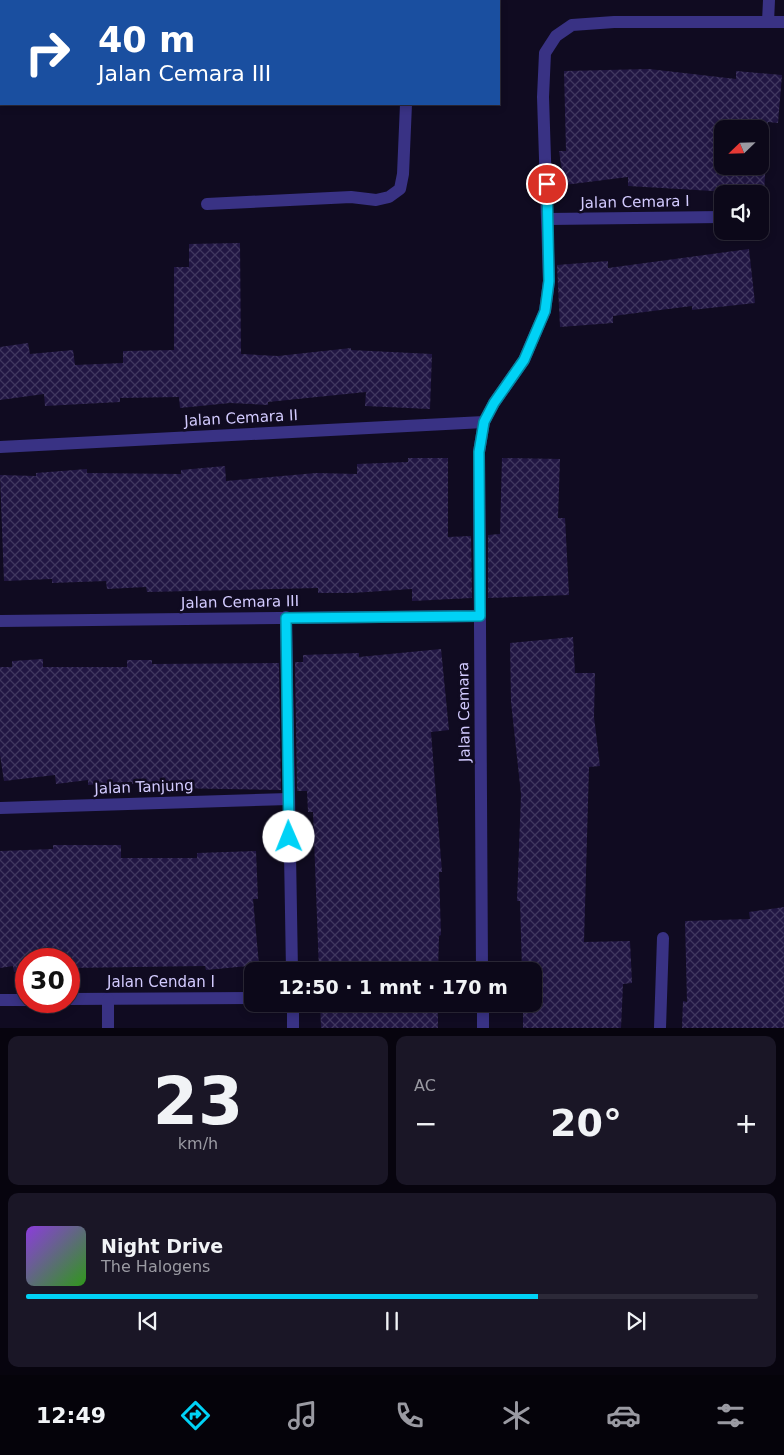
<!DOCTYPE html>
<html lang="id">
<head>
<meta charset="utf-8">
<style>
  :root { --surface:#0c0819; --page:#1a1626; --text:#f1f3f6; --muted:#9a9aa2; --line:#2c2938; --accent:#00d2f6 }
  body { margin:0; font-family:"DejaVu Sans",sans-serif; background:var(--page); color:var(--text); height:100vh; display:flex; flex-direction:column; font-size:19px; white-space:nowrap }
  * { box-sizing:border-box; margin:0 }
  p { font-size:16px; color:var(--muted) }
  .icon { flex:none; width:28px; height:28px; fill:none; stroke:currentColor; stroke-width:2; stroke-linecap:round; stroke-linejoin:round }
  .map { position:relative; height:1028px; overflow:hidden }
  .sheet { display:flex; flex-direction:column; gap:8px; padding:8px; background:#07040e; flex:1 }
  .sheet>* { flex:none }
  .top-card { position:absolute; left:0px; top:0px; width:500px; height:105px; box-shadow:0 2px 8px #0003,0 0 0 1px var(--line); background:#1a4fa0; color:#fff; overflow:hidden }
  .needle { width:32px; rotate:247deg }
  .fabs { position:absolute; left:714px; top:120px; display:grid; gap:10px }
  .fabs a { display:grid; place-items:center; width:55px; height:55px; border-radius:10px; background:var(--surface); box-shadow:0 2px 8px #0003,0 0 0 1px var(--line); font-size:25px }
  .speed { position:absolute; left:15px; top:948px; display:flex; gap:10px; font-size:25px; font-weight:700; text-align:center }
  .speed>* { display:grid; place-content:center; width:65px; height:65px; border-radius:50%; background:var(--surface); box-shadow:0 2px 8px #0003,0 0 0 1px var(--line); line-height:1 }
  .speed .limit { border:8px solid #d22; background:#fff; color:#111 }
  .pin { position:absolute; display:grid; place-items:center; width:42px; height:42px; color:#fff; margin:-21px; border:2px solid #fff; border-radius:50%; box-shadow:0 1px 5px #0007 }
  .me { position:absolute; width:55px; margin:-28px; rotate:359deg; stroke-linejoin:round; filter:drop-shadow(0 0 4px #0008) }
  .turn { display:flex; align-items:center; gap:18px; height:105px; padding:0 15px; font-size:22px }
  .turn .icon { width:65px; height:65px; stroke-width:2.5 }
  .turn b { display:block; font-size:35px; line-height:42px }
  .big { font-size:38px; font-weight:700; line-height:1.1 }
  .sheet .tile { flex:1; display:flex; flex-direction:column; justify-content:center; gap:8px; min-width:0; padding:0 18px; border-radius:10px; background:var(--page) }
  .sheet .dial { align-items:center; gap:0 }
  .dial b { font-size:65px; line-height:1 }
  .song { display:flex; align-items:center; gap:15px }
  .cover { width:60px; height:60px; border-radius:8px; background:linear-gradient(135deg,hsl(270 70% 55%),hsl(110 70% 35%)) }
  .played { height:5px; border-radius:2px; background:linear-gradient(90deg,var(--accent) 70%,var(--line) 70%) }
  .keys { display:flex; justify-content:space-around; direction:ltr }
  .heat { display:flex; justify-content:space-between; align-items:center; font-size:28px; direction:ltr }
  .sheet .tiles { flex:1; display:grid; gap:8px; grid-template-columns:1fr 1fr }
  .tile:last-child { grid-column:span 2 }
  .trip { position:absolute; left:244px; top:962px; width:298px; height:50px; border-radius:10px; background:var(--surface); box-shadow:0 2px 8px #0003,0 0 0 1px var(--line); font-weight:700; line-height:50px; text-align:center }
  .menu { display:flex; height:80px; justify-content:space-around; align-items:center; background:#05030a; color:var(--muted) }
  .menu .icon { width:35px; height:35px }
  .menu .selected { color:var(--accent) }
  .menu b { font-size:22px; color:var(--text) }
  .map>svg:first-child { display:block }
  .building { fill:url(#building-cross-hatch); fill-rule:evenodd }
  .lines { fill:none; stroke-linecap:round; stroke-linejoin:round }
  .minor { stroke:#393284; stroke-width:12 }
  .route-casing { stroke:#0088a0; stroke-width:12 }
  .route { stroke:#00d2f6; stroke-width:9 }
  .labels { text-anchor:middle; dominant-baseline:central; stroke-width:5; stroke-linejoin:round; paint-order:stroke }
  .street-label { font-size:15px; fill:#d3cbff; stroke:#100b21 }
</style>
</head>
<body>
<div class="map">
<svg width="784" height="1028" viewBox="0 0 784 1028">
  <defs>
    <pattern id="building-cross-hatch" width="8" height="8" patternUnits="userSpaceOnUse" patternTransform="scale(1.25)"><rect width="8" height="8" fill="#211643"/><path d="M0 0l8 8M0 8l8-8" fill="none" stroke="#40375f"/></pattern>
  </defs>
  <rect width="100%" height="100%" fill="#100b21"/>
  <!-- building -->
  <g class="building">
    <path d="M649,69L736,79V71L782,75L778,123L768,122L764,194L628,186V177L564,185L559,151H566L564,71ZM722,129H760V166H722Z"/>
    <polygon points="240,243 241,354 278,356 351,348 351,350 432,354 430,409 365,406 366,392 268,402 268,405 230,403 180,408 179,397 120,398 120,402 45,406 44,394 0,400 0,347 28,343 30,354 73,350 75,365 123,363 123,351 174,350 174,267 189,267 189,244"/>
    <polygon points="749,249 755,303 692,310 692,306 613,316 613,323 560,327 557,265 608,261 608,268"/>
    <polygon points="408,458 448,458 448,537 471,536 472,598 412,601 412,589 352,593 318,593 318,588 147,592 146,587 107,589 106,581 52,583 52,579 4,581 0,475 36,476 36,473 87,469 87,473 181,474 181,470 225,466 226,481 316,473 357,474 357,464 408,462"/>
    <polygon points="502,458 560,459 558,518 565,518 569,595 488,598 488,535 500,534"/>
    <polygon points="573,637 575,673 595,673 594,717 600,766 589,767 584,942 630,941 632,983 623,984 621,1028 523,1028 523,1004 532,1004 532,971 522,971 520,901 517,901 521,794 511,702 510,643"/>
    <polygon points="441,649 449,730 431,732 442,872 439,872 441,935 439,936 438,971 319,971 313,812 308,812 307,791 297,791 295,662 303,662 303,655 359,653 359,657"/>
    <polygon points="43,659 43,667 127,667 127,660 152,660 152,664 279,663 281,790 167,788 167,783 132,784 132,782 88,785 88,780 56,784 55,775 4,781 0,755 0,667 12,667 12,661"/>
    <polygon points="53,845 121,845 121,858 197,858 197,853 256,851 258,899 253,899 259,965 206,970 205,966 69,968 69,959 26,959 26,970 14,972 13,966 0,968 0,851 53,849"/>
    <polygon points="784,907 784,1028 682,1028 683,1001 687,1002 685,921 750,919 749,912"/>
    <polygon points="320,1004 438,1004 438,1028 321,1028"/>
  </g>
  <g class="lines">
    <!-- minor -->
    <g class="minor">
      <polyline points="410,1 410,0"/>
      <polyline points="768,22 769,0"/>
      <polyline points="207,204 351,197 376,200 389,197 400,189 403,174 406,104"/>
      <polyline points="548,219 722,217"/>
      <polyline points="0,447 484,422"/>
      <polyline points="286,617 292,971"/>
      <polyline points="0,621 480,616"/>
      <polyline points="0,808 289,799"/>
      <polyline points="482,971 479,452 484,422 494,403 524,360 545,311 549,281 543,97 545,53 556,36 572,25 614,22 784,22"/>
      <polyline points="69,999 252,998"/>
      <polyline points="0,1000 26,1000"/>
      <polyline points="293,1004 293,1028"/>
      <polyline points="483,1004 483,1028"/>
      <polyline points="108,1028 108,999"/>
      <polyline points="660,1028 663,938"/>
    </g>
  </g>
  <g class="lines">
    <defs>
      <polyline id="route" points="289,837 286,618 480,616 479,452 484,422 494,403 524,360 545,311 549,281 547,184"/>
    </defs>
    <!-- route casing -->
    <use href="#route" class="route-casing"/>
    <!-- route -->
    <use href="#route" class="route"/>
  </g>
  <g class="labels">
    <!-- street labels -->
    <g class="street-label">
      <text transform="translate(635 202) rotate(-1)">Jalan Cemara I</text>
      <text transform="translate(241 418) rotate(-3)">Jalan Cemara II</text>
      <text transform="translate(240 602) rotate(-1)">Jalan Cemara III</text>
      <text transform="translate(464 712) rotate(-91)">Jalan Cemara</text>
      <text transform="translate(144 787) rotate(-2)">Jalan Tanjung</text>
      <text x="161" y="982">Jalan Cendan I</text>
    </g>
  </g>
</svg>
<div class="fabs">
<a><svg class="needle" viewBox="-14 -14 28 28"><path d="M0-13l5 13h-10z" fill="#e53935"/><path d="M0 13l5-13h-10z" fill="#9a9aa2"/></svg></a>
<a><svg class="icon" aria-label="sound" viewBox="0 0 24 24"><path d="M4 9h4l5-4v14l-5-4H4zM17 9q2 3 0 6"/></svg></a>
</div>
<div class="speed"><div class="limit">30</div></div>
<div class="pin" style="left:547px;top:184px;background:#d93025"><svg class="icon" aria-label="arrive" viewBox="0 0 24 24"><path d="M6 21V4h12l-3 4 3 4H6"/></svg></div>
<svg class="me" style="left:289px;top:837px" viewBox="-20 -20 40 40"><circle r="19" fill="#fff"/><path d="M0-13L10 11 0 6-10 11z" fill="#00d2f6"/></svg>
<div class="trip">12:50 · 1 mnt · 170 m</div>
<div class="top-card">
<div class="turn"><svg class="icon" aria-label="right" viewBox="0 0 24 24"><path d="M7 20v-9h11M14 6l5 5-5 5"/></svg><div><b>40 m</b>Jalan Cemara III</div></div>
</div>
</div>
<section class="sheet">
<div class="tiles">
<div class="tile dial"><b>23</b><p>km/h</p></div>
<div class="tile"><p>AC</p>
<div class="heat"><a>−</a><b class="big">20°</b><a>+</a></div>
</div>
<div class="tile">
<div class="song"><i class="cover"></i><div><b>Night Drive</b><p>The Halogens</p></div></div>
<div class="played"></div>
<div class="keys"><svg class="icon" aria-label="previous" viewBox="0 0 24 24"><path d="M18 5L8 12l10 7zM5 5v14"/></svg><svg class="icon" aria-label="pause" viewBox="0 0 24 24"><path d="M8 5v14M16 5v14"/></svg><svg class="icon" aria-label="next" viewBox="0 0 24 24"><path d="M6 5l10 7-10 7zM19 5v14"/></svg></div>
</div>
</div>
</section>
<nav class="menu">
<b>12:49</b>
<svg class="icon selected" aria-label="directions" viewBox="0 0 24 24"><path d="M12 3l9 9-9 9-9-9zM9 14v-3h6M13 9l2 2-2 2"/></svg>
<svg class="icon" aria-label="music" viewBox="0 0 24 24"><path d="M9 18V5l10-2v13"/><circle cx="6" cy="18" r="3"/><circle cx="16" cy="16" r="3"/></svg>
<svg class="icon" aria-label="phone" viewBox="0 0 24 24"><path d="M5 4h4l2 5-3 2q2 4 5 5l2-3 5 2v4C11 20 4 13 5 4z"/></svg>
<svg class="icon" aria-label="climate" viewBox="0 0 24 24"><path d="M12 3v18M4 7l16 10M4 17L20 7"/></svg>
<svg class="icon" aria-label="car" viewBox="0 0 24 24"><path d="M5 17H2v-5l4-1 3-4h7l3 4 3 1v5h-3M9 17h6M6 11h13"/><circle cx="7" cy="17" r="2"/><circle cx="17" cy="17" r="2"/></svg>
<svg class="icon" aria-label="filters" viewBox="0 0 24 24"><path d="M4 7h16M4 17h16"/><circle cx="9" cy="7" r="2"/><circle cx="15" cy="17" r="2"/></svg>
</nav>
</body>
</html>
